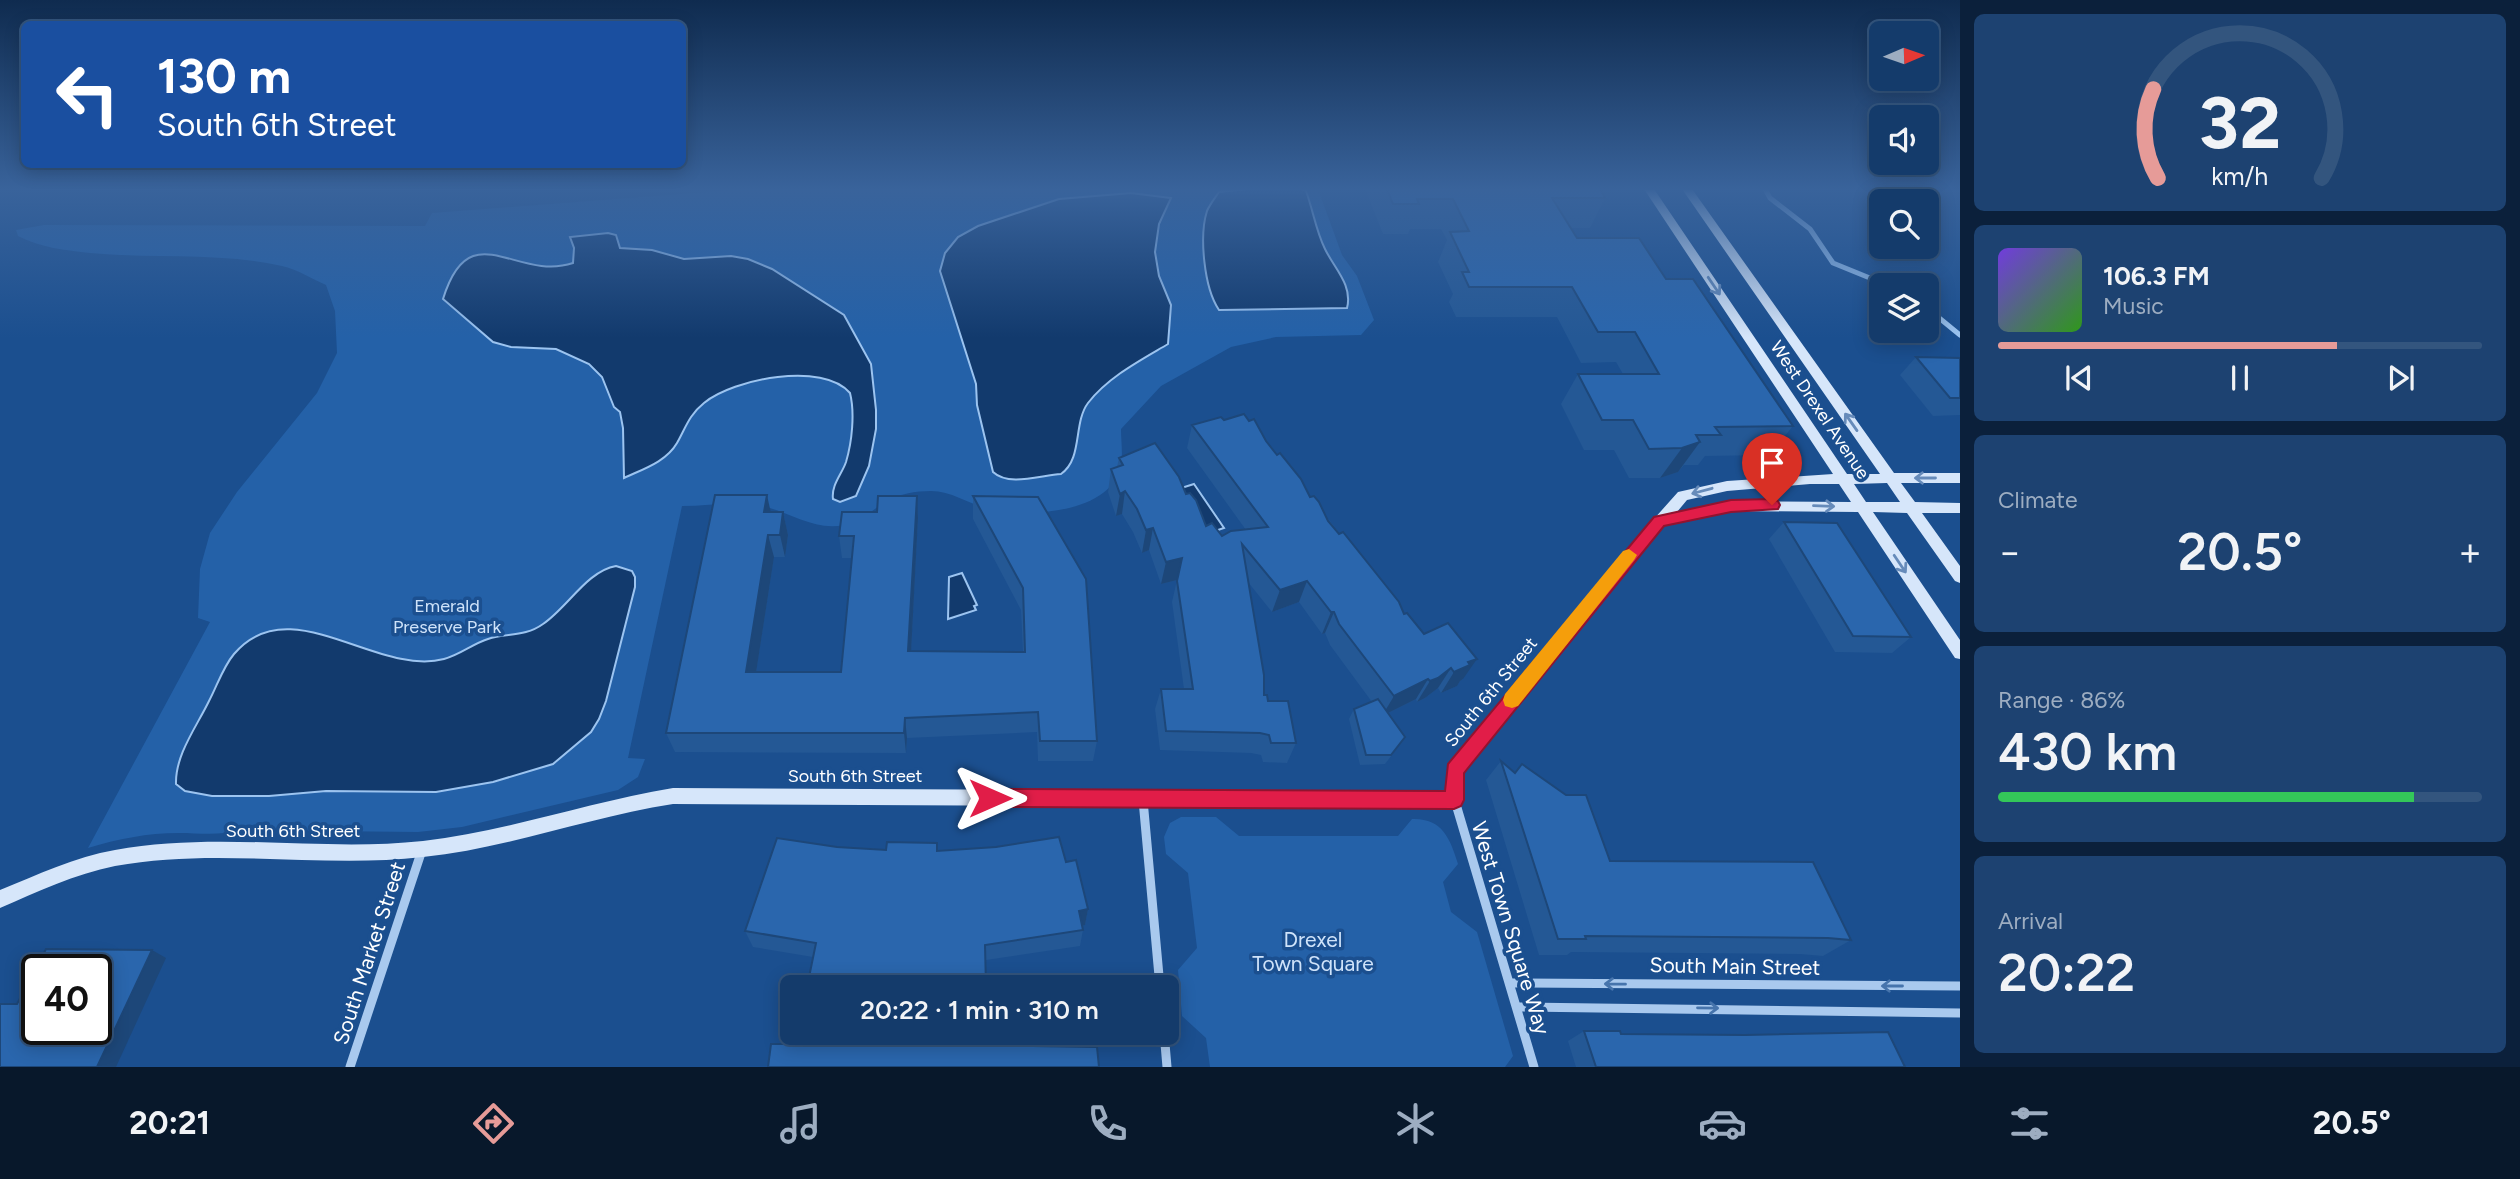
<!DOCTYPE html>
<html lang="en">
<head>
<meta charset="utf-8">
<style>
  :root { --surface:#143b6b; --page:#1d4271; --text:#f1f3f6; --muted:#9dadc1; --line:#33557e; --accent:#e69b98 }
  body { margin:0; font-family:Figtree,sans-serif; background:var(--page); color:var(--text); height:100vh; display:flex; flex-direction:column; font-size:26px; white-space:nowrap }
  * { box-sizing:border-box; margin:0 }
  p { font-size:23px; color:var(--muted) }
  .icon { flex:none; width:38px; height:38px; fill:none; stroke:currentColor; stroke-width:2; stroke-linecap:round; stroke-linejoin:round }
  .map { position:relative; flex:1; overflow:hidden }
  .panel { display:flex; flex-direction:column; gap:14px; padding:14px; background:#0b203b; width:560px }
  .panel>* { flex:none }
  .banner { position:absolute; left:21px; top:21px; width:665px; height:147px; border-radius:10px; box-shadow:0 4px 18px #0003,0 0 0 2px var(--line); background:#1a4fa0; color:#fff; overflow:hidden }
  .needle { width:46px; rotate:88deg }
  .controls { position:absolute; left:1869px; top:21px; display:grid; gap:14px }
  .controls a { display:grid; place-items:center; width:70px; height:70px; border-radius:10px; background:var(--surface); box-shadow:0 4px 18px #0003,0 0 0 2px var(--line); font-size:35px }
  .speed { position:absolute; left:21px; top:954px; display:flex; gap:14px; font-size:35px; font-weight:700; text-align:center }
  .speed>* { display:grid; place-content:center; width:91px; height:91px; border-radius:50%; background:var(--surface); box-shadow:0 4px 18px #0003,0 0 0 2px var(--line); line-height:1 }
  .speed .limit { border:4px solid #111; border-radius:10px; background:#fff; color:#111 }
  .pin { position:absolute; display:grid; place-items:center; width:60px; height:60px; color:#fff; margin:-72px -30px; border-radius:50% 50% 50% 0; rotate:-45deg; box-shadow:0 0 7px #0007 }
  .pin .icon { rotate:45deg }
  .me { position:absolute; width:77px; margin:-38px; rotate:90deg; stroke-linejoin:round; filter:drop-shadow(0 0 5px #0008) }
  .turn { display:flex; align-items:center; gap:24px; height:147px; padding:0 21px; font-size:32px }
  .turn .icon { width:91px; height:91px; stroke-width:2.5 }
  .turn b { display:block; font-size:49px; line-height:60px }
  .big { font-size:52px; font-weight:600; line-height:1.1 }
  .panel .tile { flex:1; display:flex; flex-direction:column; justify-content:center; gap:10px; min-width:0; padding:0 24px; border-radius:10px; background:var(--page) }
  .panel .dial { align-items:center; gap:0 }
  .dial svg { height:182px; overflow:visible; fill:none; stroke:var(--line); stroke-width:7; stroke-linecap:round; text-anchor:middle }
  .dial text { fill:var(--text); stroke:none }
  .song { display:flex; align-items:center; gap:21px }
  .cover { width:84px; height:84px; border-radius:10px; background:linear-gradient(135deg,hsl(260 70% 55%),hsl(110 70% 35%)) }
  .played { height:7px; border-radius:4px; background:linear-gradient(90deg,var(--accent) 70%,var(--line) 70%) }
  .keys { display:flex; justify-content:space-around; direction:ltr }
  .heat { display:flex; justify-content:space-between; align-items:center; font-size:38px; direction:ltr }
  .charge { height:10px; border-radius:5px; background:linear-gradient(90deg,#34c759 86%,var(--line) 0) }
  .trip { position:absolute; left:780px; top:975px; width:399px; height:70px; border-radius:10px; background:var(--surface); box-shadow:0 4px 18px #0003,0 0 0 2px var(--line); font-weight:600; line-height:70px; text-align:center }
  .menu { display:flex; height:112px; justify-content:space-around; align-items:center; background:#08182b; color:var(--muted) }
  .menu .icon { width:49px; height:49px }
  .menu .active { color:var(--accent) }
  .menu b { font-size:32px; color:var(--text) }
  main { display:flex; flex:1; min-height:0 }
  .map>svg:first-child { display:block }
  .green { fill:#2461a8 }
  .water { fill:#123a6d; stroke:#9cc4f0; stroke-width:2 }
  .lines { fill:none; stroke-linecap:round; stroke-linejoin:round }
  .stream { stroke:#9cc4f0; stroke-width:5 }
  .street { stroke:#a9c9ee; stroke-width:9 }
  .secondary { fill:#d6e6fa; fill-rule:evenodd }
  .wall { fill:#245895 }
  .shaded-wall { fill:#1d4779 }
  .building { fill:#2a66ad; stroke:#1d4779; stroke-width:2; fill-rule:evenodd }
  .oneway { stroke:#668bba }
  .oneway2 { stroke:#4674ac }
  .route { fill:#e11d48; stroke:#92132f; stroke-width:2 }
  .slow { fill:#f59e0b }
  .labels { text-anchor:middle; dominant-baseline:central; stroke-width:7; stroke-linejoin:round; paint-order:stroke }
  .street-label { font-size:18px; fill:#fff; stroke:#1b4f8f }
  .park-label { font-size:18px; fill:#cfe3fa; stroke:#1b4f8f }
  .near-street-label { font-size:21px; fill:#fff; stroke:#1b4f8f }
  .near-park-label { font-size:21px; fill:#cfe3fa; stroke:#1b4f8f }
</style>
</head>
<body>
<main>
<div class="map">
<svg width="1960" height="1067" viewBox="0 0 1960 1067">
  <rect width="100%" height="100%" fill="#1b4f8f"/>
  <!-- green -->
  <g class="green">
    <path d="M747,189H1318L1342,255L1357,276L1374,320L1361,335L1276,337L1231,347L1161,386L1121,429C1121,440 1123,454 1121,466C1110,515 1025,518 986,508C967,503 951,491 931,491C916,491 898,494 885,502C872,510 860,523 844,525C814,531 790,512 762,506C738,501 708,506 682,506L628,758L645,759L638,777L618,790L462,827L418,832L239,830C220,836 199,833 179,833C147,833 118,839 88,848L210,622L198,618L200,569L210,533L237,492L317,393L337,353L335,311L326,285C312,279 297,269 282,266C220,252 154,259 90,253C65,250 41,248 18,236L16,230L44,225L425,226L432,213Z"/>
    <path d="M1181,817H1216L1239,836H1398L1412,819C1442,818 1450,838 1458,864L1443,882L1451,912L1477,932L1513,1056L1505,1067H1210L1206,1038L1182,1016L1178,970L1197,948L1188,873L1166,854L1164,837L1170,823Z"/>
  </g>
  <!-- water -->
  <g class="water">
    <path d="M1247,189H1302L1306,191C1313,210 1316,231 1325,249C1334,268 1353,285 1347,308L1219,310C1204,288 1199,236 1207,211C1210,204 1215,198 1219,192Z"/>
    <path d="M1131,193L1171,198L1159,224L1155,252L1159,276L1171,305L1168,344C1141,360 1108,377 1088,403C1073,423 1083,459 1061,474C1041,475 1009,487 993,472L977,405L976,384L940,271L945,253L958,237L978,226L1059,199Z"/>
    <path d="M608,233L616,235L620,248L652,250L684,259L731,256L748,259L772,269L844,315L871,364L876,410V429L869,466L856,496L840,502L833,499C831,485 842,474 846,462C852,442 855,413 850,393C823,361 733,379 704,403C689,415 686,427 677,443C666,462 643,469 624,478L623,428L620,412L614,407L602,377L589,364L556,349L511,347L493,342L443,299C470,212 515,282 573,263L574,248L570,237Z"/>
    <polygon points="1194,484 1224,528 1209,533 1178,489"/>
    <path d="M616,566L632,571L635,577V587L606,701L599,719L591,732L553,764L493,782L436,792L326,791L269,796H212L185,791L176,784C175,755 197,726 209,701C217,686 223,667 234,654C290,588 377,677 444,659C460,655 472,644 488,639C507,633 525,637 543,624C568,607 587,571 616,566Z"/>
    <polygon points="962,573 977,605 974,606 976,610 948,619 949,577"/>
  </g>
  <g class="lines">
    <!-- stream -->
    <g class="stream">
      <polyline points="1765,189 1770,198 1810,229 1833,263 1887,285"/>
      <polyline points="1927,308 1960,335"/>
    </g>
    <!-- street -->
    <g class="street">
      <polyline points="1143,800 1160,987"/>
      <polyline points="1455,801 1534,1067"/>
      <polyline points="1510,983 1960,986"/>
      <polyline points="1517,1007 1960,1013"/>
      <polyline points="1164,1032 1167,1067"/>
      <polyline points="350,1067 422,850"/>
    </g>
    <!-- secondary -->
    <path class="secondary" d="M1644,189H1654L1847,474H1880L1682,189H1692L1894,473H1960V483H1901L1915,502L1960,503V513H1922L1960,566V583L1955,581L1907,513L1873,512L1960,640V659L1955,658L1858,512L1731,511L1665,525L1622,574L1463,772L1462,800L1460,806L1454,808L673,804C589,817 508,848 423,857C321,869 217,847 115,866C75,874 37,892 0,908V890C37,875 75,857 115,850C217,831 321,852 423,841C508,831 589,802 673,788L1446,792L1447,770L1449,765L1612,566L1678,492L1727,481L1833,474ZM1887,483L1900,502H1866L1854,484ZM1810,484H1839L1851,502L1731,501L1677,512L1687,500L1727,491Z"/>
  </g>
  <!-- wall -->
  <g class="wall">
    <polygon points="1365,189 1600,189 1605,198 1590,228 1570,228 1577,238 1666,279 1793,426 1769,455 1705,456 1698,465 1684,465 1678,472 1660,478 1629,478 1614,450 1584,450 1561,404 1578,374 1623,374 1616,362 1581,363 1557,317 1456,317 1449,302 1453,294 1438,262 1447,240 1441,229 1410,229 1408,234 1383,234"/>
    <polygon points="1916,357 1960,358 1960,415 1933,416 1900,375"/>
    <polygon points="1224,420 1266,441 1404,614 1463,679 1460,681 1457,686 1441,693 1438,688 1425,698 1417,702 1416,699 1388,713 1398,747 1385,764 1360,765 1349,719 1354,709 1372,702 1330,645 1325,633 1322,634 1299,602 1272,612 1248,582 1264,695 1296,743 1287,763 1263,762 1261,755 1251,753 1160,750 1155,709 1161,689 1184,689 1172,602 1177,580 1161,584 1149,550 1142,553 1133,532 1122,514 1116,516 1108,492 1111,469 1117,467 1119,458 1186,494 1206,526 1222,536 1246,530 1187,448 1192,425"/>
    <polygon points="917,496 918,518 911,651 1023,652 1021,610 973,519 973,496 1038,497 1097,741 1093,761 1038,761 1037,732 907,738 906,753 675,752 666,733 771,512 783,512 788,535 785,557 774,557 756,672 841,672 852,558 842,558 839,536 877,512"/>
    <polygon points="1784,522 1911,637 1892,653 1835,652 1769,539"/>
    <polygon points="1501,761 1515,772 1522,764 1610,861 1851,940 1823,956 1800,954 1571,952 1567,955 1539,955 1486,780"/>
    <polygon points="837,847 886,850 937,851 1066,862 1088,909 1085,925 1082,926 1083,930 1080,946 986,960 813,957 753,947 745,931"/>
    <polygon points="1584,1031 1621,1034 1905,1067 1576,1067 1568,1041"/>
  </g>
  <!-- shaded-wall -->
  <g class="shaded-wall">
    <polygon points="1700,442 1678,472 1660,478 1682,448"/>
    <polygon points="1125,491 1122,514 1116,516 1120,494"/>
    <polygon points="767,495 772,518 764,512"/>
    <polygon points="917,496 918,518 910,672 908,651"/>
    <polygon points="783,512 788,535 785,557 780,535"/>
    <polygon points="1153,528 1149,550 1142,553 1146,530"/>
    <polygon points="768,535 774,557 753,692 746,672"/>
    <polygon points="1182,558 1177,580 1161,584 1166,562"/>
    <polygon points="1307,581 1299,602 1272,612 1280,590"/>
    <polygon points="1331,612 1334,612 1325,633 1322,634"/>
    <polygon points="1477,659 1463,679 1460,681 1457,686 1441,693 1454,672 1468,662"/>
    <polygon points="1451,668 1438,688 1425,698 1417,702 1430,681"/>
    <polygon points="1428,679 1416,699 1382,716 1394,696"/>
    <polygon points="905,718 907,738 906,753 904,733"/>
    <polygon points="1088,909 1085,925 1075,928 1079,911"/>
    <polygon points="152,950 166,958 116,1067 97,1067"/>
  </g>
  <!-- building -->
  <g class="building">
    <polygon points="1387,189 1600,189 1605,198 1552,198 1577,238 1639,238 1666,279 1693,279 1793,426 1715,427 1721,435 1696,435 1700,442 1682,448 1649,449 1633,420 1602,420 1578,374 1659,374 1635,332 1598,332 1572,287 1469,287 1462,272 1469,272 1450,232 1469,231 1453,199 1417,199 1419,204 1393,204"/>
    <polygon points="1916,357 1960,358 1960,398 1950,398"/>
    <polygon points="1244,414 1249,421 1254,419 1266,441 1277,455 1280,453 1301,479 1310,497 1314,496 1319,502 1328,521 1339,534 1343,532 1399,602 1404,614 1407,613 1424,634 1448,623 1477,659 1468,662 1470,665 1454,672 1451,668 1438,678 1430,681 1428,679 1394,696 1339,624 1334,612 1331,612 1307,581 1280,590 1242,544 1264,675 1264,695 1267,695 1268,701 1288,701 1296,743 1271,743 1269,735 1260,733 1166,731 1161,689 1193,689 1177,581 1182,558 1166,562 1153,528 1146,530 1137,509 1125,491 1120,494 1111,469 1123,465 1119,458 1155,443 1179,477 1186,494 1190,493 1196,500 1206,526 1212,523 1222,536 1231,531 1268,527 1192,425 1221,417 1224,420"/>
    <polygon points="715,495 767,495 764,512 783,512 780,535 768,535 746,672 841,672 854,536 839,536 842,512 877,512 878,496 917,496 908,651 1025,652 1023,588 973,496 1038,497 1086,579 1097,741 1040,741 1038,712 905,718 904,733 666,733"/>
    <polygon points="1784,522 1837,523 1911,637 1853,636"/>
    <polygon points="1378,699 1405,737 1391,755 1366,755 1354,709"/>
    <polygon points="1501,761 1515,773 1522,764 1566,795 1586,795 1610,861 1813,862 1851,940 1828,938 1585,936 1586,939 1558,939"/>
    <polygon points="1059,837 1066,862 1076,860 1088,909 1079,911 1083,930 985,945 986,987 807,987 816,943 745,931 777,838 837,847 886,850 887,842 937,843 937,851 996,847"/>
    <path d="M46,949L152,950L97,1067H0V1004H17ZM37,970H96V1029H37Z"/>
    <polygon points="1584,1031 1620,1031 1621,1034 1745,1035 1888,1032 1905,1067 1596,1067"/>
    <polygon points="825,1032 978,1032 978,1045 1097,1047 1099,1067 768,1067 771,1044 824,1044"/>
  </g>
  <!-- one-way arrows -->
  <defs><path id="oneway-shaft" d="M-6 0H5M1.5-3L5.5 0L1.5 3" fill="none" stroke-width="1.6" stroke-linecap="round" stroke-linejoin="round" transform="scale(1.75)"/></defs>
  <g class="oneway">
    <use href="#oneway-shaft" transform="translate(1714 286) rotate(56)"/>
    <use href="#oneway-shaft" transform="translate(1851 422) rotate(-125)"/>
    <use href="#oneway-shaft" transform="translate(1925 478) rotate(-180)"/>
    <use href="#oneway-shaft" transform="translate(1702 491) rotate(165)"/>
    <use href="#oneway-shaft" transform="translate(1824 506) rotate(2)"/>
    <use href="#oneway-shaft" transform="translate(1900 564) rotate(56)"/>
  </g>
  <g class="oneway2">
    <use href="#oneway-shaft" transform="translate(1615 984) rotate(-179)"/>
    <use href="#oneway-shaft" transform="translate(1892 986) rotate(180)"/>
    <use href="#oneway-shaft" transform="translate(1708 1008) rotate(1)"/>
  </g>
  <!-- sky -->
  <linearGradient id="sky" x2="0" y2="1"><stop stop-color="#0f2b4f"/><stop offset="0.56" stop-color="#39639b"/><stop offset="1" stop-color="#39639b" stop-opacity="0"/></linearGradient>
  <rect width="1960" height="338" fill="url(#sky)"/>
  <!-- route -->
  <polygon class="route" points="1772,499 1778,501 1780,505 1778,509 1731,512 1664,526 1464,773 1464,800 1461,806 1454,809 990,807 984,805 981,798 984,792 990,789 1445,791 1448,764 1654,517 1731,500"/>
  <!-- slow -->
  <polygon class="slow" points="1629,549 1637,555 1634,560 1518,706 1512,708 1505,706 1503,700 1505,694 1623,551"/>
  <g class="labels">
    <!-- street labels -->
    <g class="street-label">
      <text transform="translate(1820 410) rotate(56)">West Drexel Avenue</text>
      <text transform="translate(1491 692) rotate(-51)">South 6th Street</text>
      <text x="855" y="776">South 6th Street</text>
      <text x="293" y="831">South 6th Street</text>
    </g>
    <!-- park labels -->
    <g class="park-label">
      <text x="447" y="606">Emerald<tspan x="447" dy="21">Preserve Park</tspan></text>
    </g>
    <!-- near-street labels -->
    <g class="near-street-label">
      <text transform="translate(1511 928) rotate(73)">West Town Square Way</text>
      <text transform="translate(369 953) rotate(-72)">South Market Street</text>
      <text transform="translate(1735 966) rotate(1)">South Main Street</text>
    </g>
    <!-- near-park labels -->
    <g class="near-park-label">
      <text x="1313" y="939">Drexel<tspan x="1313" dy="24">Town Square</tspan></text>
    </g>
  </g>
</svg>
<div class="controls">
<a><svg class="needle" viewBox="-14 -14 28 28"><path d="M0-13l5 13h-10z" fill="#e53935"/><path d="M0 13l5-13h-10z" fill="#9dadc1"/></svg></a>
<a><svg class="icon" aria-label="sound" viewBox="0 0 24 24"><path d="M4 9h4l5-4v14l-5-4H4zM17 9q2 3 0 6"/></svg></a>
<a><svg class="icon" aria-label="search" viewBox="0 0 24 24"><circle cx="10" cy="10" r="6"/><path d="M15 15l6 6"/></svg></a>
<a><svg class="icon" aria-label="layers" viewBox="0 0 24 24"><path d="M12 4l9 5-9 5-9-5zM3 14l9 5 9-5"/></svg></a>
</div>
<div class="speed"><div class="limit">40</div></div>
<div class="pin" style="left:1772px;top:505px;background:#d93025"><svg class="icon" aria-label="arrive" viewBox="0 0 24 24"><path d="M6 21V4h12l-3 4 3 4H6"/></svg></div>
<svg class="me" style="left:990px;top:798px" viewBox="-20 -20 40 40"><path d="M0-17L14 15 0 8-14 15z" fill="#e11d48" stroke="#fff" stroke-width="4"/></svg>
<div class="trip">20:22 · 1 min · 310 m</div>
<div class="banner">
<div class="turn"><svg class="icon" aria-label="left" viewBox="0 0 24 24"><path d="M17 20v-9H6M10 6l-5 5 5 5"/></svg><div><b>130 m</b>South 6th Street</div></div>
</div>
</div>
<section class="panel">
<div class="tile dial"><svg viewBox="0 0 100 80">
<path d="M14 69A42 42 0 1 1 86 69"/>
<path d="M14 69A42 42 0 0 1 12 30" stroke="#e69b98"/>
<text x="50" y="56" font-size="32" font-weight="700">32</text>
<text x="50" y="72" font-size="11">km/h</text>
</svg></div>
<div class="tile">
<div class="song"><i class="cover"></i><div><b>106.3 FM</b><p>Music</p></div></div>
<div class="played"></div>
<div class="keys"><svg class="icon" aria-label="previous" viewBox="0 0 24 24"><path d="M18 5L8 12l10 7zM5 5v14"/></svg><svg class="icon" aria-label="pause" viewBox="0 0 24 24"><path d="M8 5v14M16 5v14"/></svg><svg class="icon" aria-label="next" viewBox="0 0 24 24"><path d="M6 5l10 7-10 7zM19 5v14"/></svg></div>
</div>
<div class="tile"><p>Climate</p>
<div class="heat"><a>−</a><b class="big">20.5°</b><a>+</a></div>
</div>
<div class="tile"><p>Range · 86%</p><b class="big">430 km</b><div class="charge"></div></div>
<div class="tile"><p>Arrival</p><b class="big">20:22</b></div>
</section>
</main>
<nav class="menu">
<b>20:21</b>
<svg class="icon active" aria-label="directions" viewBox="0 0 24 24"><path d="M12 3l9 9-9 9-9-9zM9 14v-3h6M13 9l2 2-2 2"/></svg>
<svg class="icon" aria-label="music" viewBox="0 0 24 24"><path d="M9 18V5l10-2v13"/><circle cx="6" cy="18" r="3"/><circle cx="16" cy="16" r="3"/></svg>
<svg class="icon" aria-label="phone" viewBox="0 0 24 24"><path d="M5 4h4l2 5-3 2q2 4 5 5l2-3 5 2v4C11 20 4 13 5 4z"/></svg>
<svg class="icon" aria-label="climate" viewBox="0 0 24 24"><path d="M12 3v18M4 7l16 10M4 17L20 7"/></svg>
<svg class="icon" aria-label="car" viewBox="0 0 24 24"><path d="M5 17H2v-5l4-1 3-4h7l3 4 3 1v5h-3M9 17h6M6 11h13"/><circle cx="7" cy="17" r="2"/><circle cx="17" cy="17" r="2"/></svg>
<svg class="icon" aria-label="filters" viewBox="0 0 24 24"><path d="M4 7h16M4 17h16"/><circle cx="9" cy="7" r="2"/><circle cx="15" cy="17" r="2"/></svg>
<b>20.5°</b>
</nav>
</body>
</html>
